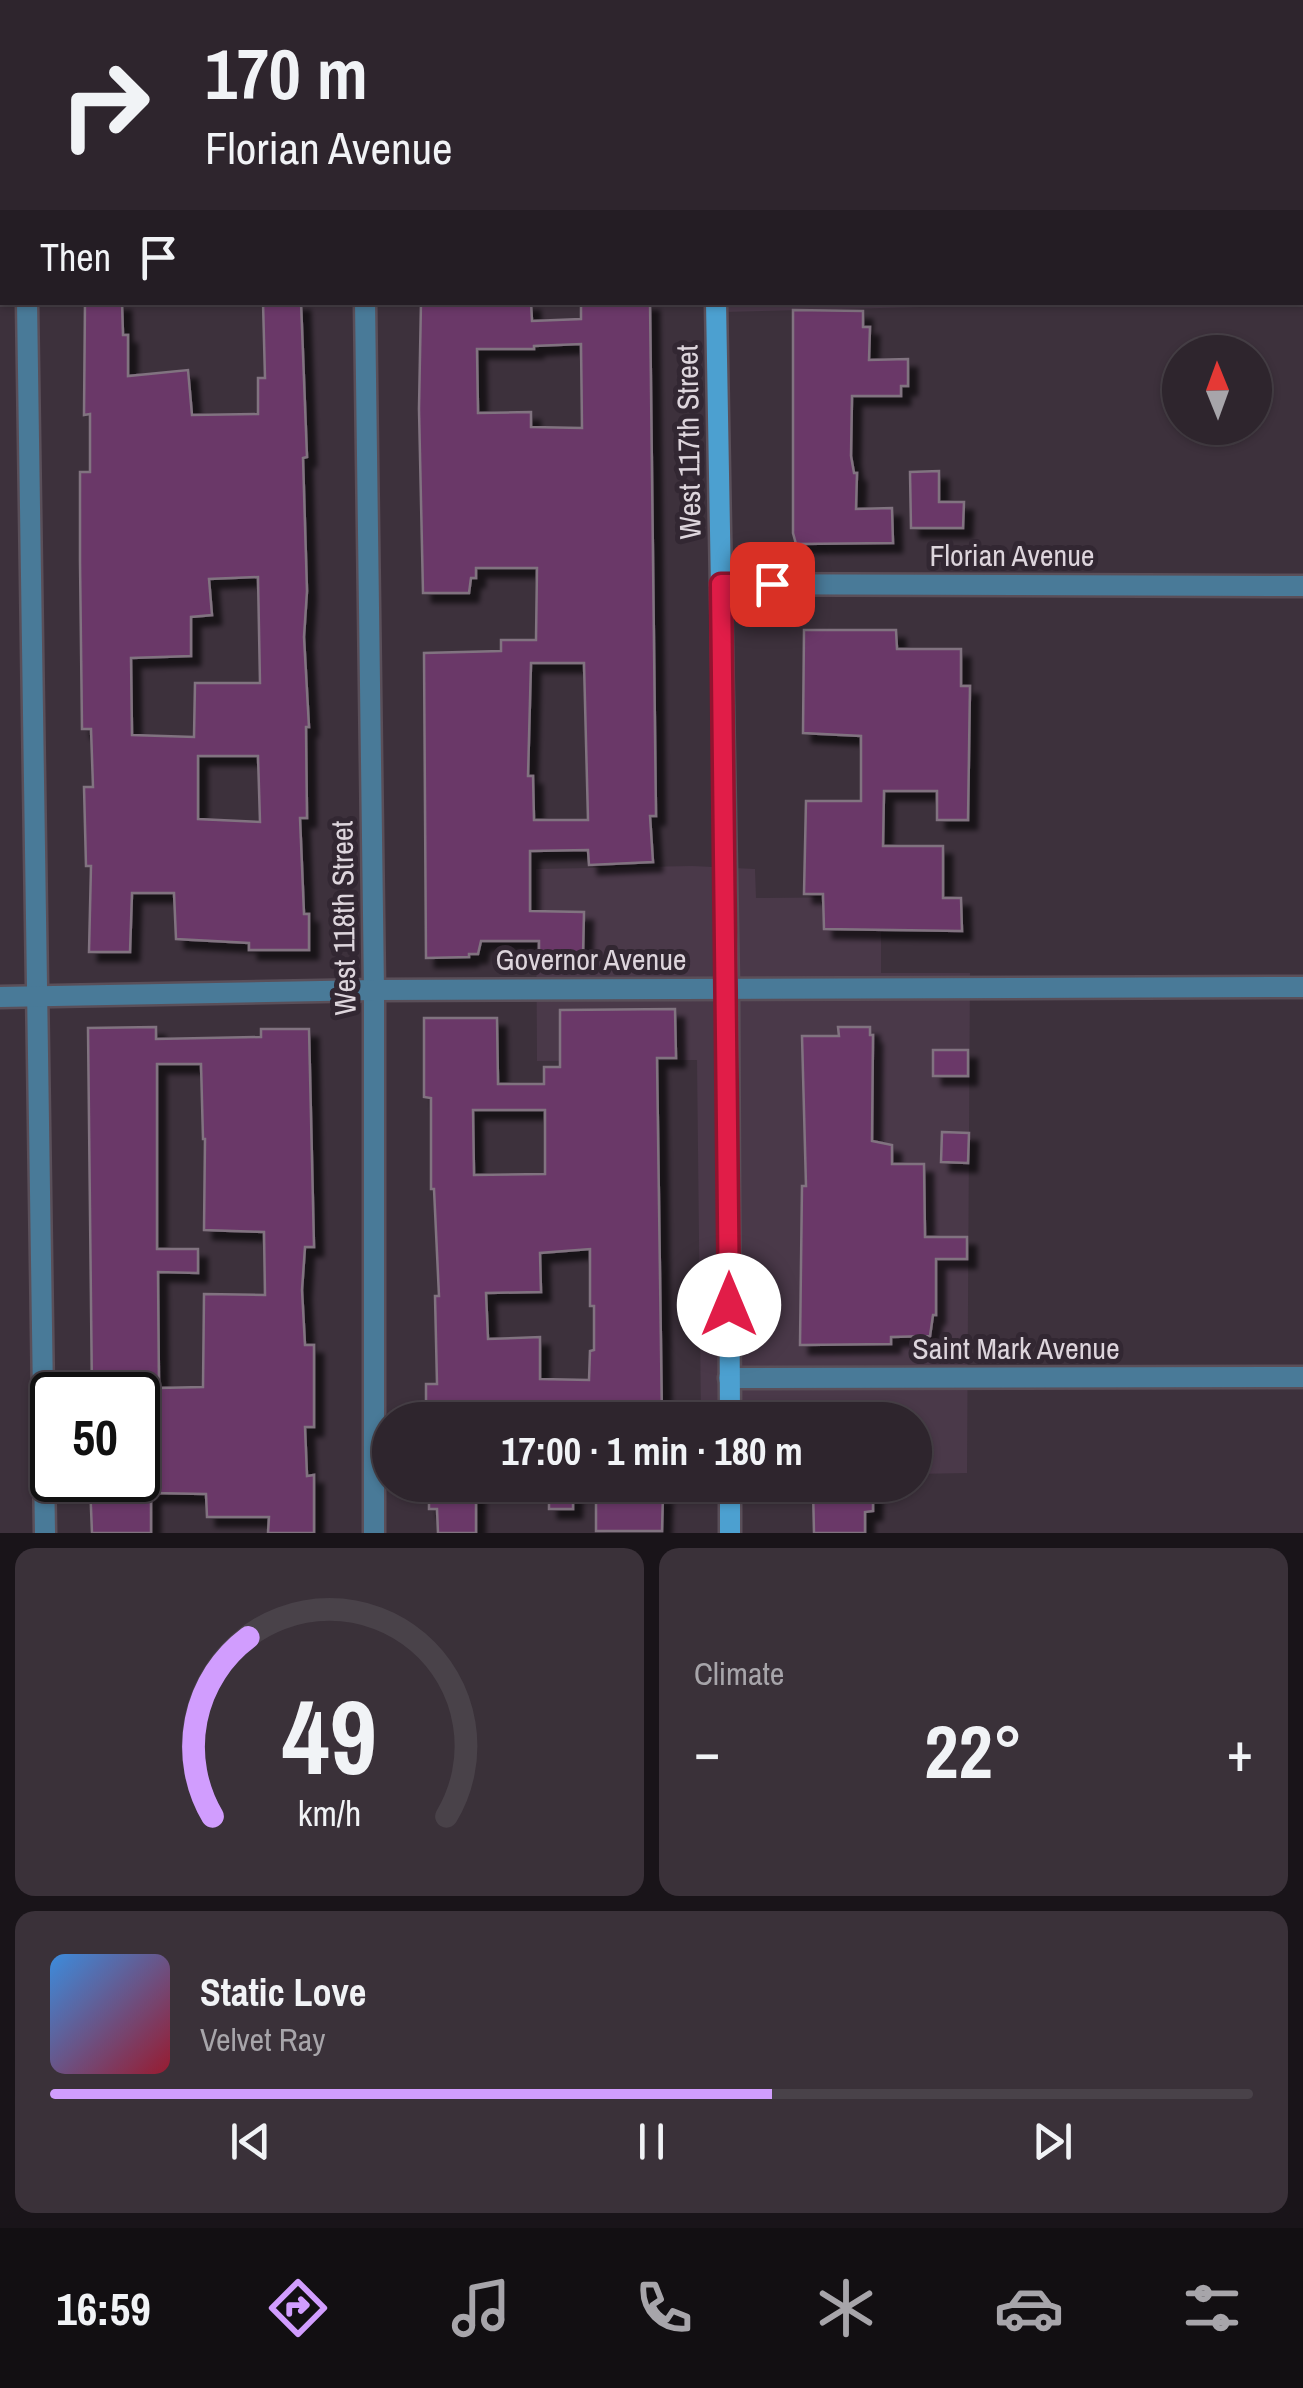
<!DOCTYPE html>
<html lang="en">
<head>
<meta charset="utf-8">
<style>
  :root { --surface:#2e252d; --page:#3a3139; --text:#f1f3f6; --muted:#a7a5aa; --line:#494249; --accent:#d19dfe }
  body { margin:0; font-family:"Archivo Narrow",sans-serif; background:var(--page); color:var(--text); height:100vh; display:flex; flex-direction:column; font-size:38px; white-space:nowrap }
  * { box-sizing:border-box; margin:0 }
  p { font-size:32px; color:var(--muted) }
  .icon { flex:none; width:55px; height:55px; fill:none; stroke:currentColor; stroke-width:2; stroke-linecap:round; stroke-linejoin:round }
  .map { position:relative; height:1533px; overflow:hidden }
  .drawer { display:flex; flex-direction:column; gap:15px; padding:15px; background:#191419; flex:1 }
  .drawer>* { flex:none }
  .hud { position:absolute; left:0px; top:0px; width:1305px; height:305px; box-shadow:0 2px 8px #0004,0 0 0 2px var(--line); background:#2e252d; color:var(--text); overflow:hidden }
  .needle { width:65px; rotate:359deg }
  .controls { position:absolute; left:1162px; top:335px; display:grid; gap:20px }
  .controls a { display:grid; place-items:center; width:110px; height:110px; border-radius:50%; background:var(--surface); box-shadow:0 2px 8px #0004,0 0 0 2px var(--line); font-size:50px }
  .speed { position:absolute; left:30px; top:1372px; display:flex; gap:20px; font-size:50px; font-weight:700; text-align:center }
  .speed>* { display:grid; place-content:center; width:130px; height:130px; border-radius:50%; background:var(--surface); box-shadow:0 2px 8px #0004,0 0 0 2px var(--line); line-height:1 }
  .speed .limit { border:5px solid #111; border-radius:15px; background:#fff; color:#111 }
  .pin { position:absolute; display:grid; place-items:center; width:85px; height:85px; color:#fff; margin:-42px; border-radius:20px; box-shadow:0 5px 15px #0006 }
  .me { position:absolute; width:110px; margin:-55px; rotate:0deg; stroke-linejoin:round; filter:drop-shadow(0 0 8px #0008) }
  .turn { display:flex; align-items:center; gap:35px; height:210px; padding:0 40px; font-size:45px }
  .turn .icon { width:130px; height:130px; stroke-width:2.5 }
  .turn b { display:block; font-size:70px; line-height:85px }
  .then { display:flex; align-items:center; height:95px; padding:0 40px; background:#0003; gap:20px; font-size:38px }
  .big { font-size:75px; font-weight:700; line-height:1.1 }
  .drawer .tile { flex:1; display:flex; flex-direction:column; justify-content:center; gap:15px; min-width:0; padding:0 35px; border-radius:20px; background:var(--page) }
  .drawer .dial { align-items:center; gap:0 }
  .dial svg { height:260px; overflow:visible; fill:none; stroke:var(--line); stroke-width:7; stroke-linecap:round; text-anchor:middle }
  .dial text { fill:var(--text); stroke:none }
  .song { display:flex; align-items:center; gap:30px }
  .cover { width:120px; height:120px; border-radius:15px; background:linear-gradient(135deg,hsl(210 70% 55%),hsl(350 70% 35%)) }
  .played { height:10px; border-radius:5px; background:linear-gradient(90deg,var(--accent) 60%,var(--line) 60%) }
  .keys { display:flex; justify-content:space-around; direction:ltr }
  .heat { display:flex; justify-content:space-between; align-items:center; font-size:55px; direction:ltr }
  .drawer .tiles { flex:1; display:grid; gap:15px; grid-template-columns:1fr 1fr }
  .tile:last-child { grid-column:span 2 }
  .trip { position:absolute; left:372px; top:1402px; width:560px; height:100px; border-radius:50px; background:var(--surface); box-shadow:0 2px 8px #0004,0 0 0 2px var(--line); font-weight:700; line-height:100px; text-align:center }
  .tab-bar { display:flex; height:160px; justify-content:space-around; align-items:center; background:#120f12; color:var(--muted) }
  .tab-bar .icon { width:70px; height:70px }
  .tab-bar .selected { color:var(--accent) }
  .tab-bar b { font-size:45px; color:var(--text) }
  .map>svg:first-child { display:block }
  .built { fill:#4a3949 }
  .building { fill:#6a3868; stroke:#817380; stroke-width:2.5; fill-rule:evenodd; filter:url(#shadow) }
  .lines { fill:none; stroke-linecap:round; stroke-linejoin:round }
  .service-casing { stroke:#5a4f59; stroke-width:20 }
  .minor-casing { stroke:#5a4f59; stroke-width:25 }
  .secondary-casing { stroke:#5a4f59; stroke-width:25 }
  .service { stroke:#497a98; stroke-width:15 }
  .minor { stroke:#497a98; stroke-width:20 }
  .secondary { stroke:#4ca0d0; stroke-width:20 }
  .route-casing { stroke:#92132f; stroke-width:25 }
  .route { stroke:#e11d48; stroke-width:18 }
  .labels { text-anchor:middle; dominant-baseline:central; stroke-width:10; stroke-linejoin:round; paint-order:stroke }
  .street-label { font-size:30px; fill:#ddd5dc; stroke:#322732 }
</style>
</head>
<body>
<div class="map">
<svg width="1303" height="1533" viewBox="0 0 1303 1533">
  <defs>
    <filter id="shadow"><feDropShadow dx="9" dy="9" stdDeviation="2.5" flood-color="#0009"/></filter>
  </defs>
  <rect width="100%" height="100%" fill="#3d313c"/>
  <!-- built -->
  <g class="built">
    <polygon points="0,0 369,0 369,2 2,2 0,237"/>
    <polygon points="962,302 962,306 724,312 724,303"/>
    <polygon points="692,866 755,869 756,898 881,897 881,973 970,973 967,1473 915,1474 915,1420 701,1420 697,1060 537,1061 536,869"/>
  </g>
  <!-- building -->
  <g class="building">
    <path d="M85,302H122L123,335H128V376L188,370L192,415L258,414V378H265L263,302H301L307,457L303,458L307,591L304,637L309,727H306L307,818H300L304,914H309V950H249V943L176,939L174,893H132L130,952H89L91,866H86L84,787H93L91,729H82L80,561V472H90V414L84,415ZM258,577L260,683H195L194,737L132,735L131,658L191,656V617L212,615L209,579ZM198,756H258L260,822L198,819Z"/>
    <path d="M421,302H531L532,321L581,319V302H650L656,816H650L653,862L589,865L588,850L530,851V911L584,912L583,955L539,954V941H481L478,954H469V957L426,958L424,653L501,651V640H536L537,568H476V578H471L469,593H423L419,409ZM581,344L582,428L531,427V412L478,413L477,349H534V346ZM531,663H584L588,820H534L533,776H528Z"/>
    <polygon points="793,310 863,311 863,327 870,327 869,360 908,359 908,386 901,386 901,396 852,396 851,456 854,473 857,473 856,509 892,508 893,543 796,544 793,533"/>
    <polygon points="939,471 939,502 964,502 963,528 911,528 910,472"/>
    <polygon points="804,630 896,630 897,649 961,649 961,686 970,686 968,820 937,820 937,791 884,791 883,846 943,846 943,898 961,898 962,931 824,929 823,894 804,894 806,801 861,801 861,736 803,733"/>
    <path d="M675,1009L676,1058H657L662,1420H595V1416L542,1415V1420L426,1419V1384H437L435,1296H439L434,1189H431V1098L424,1097V1018H497L498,1084H544V1067H560V1010ZM473,1110H545V1174L474,1175ZM590,1249V1306H594V1350L590,1351L589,1380L540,1379V1337L488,1339L486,1293L541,1292L540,1253Z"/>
    <path d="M156,1027V1039L261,1037V1029H309L314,1247H305L302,1290L305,1345H314V1427H305L307,1476L314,1475V1533H268L269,1517H207L206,1494L151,1493V1533H92L90,1484L138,1485V1395H92L88,1028ZM157,1064H201L203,1139H205L204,1230L264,1232L265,1295L204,1294L203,1387L159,1388L158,1272L198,1273V1249H157Z"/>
    <polygon points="838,1027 870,1027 870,1035 873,1035 872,1141 892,1145 892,1164 924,1164 925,1237 967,1237 967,1259 936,1259 936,1315 933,1315 930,1336 891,1337 891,1344 800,1345 802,1186 806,1186 802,1036 839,1036"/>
    <rect x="933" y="1050" width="35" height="26"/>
    <polygon points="942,1132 969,1133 968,1163 941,1162"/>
    <polygon points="429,1485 476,1485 476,1533 438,1533 437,1509 429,1509"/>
    <rect x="549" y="1485" width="24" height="24"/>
    <polygon points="817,1485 873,1485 873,1511 865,1512 865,1533 814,1533 813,1489 817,1489"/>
    <polygon points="663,1494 662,1531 596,1531 596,1495"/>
  </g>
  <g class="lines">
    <defs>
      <polyline id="service" points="564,2 564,0"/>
      <g id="minor">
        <polyline points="23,0 23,2"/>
        <polyline points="361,0 361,2"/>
        <polyline points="1302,170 1303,170"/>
        <polyline points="27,302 45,1533"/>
        <polyline points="365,302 374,990 374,1533"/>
        <polyline points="721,584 1303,586"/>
        <polyline points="0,997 374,990 1303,987"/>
        <polyline points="729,1378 1303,1377"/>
      </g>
      <g id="secondary">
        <polyline points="713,0 713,2"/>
        <polyline points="716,302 728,988 730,1420"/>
        <polyline points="730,1485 730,1533"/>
      </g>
    </defs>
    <!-- service casing -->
    <use href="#service" class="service-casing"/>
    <!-- minor casing -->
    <use href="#minor" class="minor-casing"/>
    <!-- secondary casing -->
    <use href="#secondary" class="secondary-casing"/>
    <!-- service -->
    <use href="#service" class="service"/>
    <!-- minor -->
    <use href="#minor" class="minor"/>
    <!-- secondary -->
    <use href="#secondary" class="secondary"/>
  </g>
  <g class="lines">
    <defs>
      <polyline id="route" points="729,1305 721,584 772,584"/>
    </defs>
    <!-- route casing -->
    <use href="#route" class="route-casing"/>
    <!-- route -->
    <use href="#route" class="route"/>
  </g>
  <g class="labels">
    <!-- street labels -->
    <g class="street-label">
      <text transform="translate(688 442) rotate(-91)">West 117th Street</text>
      <text x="1012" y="555">Florian Avenue</text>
      <text transform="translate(343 918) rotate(-91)">West 118th Street</text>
      <text x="591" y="959">Governor Avenue</text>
      <text x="1016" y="1348">Saint Mark Avenue</text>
    </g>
  </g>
</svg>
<div class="controls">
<a><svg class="needle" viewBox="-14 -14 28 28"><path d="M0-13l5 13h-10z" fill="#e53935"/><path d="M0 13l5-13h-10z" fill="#a7a5aa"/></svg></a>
</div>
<div class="speed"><div class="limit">50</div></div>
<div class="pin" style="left:772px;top:584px;background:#d93025"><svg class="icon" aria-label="arrive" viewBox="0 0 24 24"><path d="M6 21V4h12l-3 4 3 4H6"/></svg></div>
<svg class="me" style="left:729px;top:1305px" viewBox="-20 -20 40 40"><circle r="19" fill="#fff"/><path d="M0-13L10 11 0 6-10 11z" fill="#e11d48"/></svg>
<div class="trip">17:00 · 1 min · 180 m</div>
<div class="hud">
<div class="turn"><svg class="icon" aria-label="right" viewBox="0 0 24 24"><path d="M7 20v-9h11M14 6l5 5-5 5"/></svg><div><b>170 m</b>Florian Avenue</div></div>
<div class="then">Then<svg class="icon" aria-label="arrive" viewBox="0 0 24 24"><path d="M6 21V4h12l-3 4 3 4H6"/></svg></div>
</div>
</div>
<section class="drawer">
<div class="tiles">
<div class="tile dial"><svg viewBox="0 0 100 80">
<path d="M14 69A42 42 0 1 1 86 69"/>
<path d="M14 69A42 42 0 0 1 25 14" stroke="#d19dfe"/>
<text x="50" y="56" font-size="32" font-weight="700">49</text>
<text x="50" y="72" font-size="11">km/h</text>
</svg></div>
<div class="tile"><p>Climate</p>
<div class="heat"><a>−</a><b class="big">22°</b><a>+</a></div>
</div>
<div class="tile">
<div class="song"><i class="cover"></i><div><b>Static Love</b><p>Velvet Ray</p></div></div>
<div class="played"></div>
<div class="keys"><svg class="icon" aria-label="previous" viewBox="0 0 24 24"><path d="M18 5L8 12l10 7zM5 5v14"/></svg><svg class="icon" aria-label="pause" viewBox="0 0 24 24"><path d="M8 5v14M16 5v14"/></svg><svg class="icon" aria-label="next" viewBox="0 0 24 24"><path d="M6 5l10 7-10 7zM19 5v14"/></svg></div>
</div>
</div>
</section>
<nav class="tab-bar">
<b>16:59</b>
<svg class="icon selected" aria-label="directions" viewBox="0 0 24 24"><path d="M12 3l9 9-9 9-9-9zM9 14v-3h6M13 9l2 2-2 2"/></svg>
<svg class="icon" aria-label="music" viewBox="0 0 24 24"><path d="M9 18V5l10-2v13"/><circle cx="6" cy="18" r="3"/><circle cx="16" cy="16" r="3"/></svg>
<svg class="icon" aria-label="phone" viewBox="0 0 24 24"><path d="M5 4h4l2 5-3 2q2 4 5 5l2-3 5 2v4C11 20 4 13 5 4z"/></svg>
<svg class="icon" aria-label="climate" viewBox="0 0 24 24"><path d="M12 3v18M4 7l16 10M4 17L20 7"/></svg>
<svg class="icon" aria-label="car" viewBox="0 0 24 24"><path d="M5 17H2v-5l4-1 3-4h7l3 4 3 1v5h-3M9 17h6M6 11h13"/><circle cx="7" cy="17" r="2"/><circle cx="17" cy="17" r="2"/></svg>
<svg class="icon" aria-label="filters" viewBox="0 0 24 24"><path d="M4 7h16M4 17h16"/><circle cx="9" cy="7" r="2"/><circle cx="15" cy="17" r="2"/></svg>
</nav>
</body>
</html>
